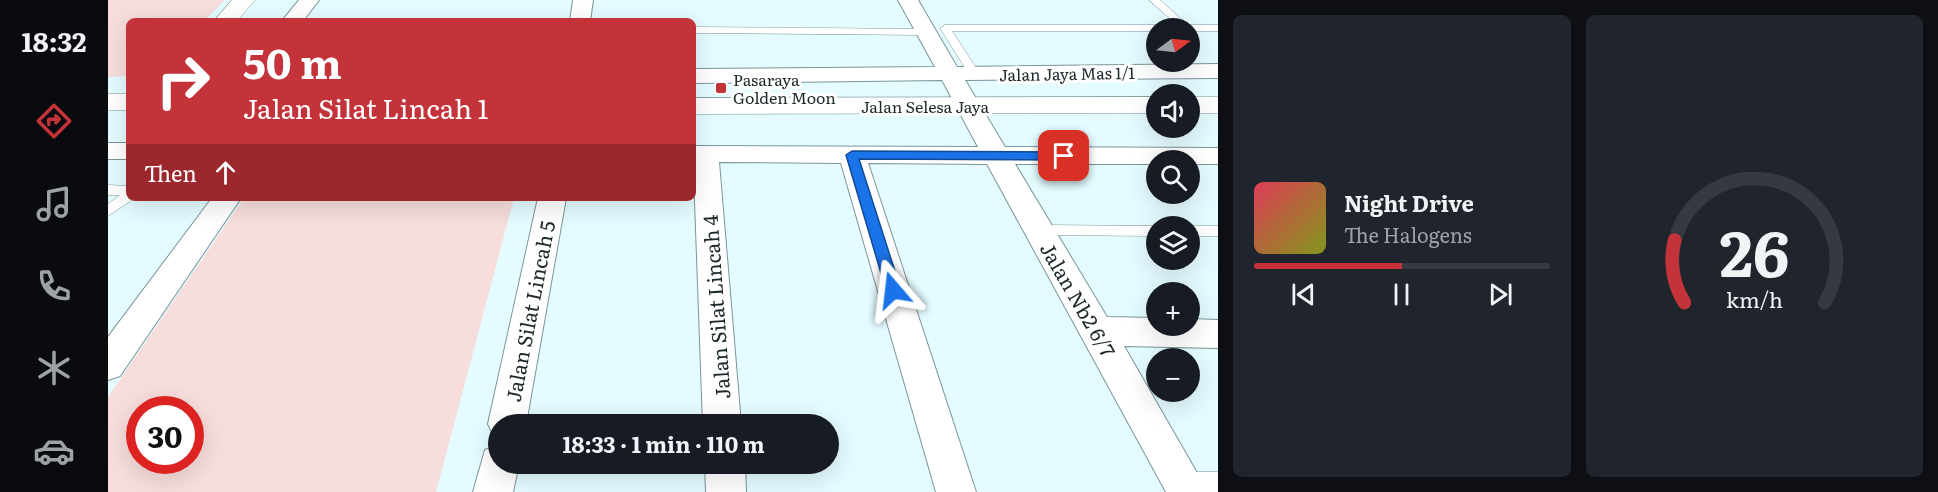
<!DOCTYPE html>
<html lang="en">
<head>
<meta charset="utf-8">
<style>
  :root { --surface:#171b24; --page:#20242c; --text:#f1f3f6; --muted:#9ea1a6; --line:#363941; --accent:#c33339 }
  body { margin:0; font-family:Literata,serif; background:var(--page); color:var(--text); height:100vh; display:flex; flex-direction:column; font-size:22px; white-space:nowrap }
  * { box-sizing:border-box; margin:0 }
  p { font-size:20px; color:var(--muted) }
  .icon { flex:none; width:33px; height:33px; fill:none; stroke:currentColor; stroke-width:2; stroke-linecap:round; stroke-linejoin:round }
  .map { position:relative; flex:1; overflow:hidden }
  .sheet { display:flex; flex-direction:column; gap:15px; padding:15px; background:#0d0f14; width:720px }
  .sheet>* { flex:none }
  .hud { position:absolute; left:18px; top:18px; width:570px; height:183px; border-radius:9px; box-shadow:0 6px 24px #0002; background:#c33339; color:#fff; overflow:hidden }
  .needle { width:39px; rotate:75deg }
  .tools { position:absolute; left:1038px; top:18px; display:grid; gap:12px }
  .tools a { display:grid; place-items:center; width:54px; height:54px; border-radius:50%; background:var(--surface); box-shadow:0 6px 24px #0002; font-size:30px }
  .speed { position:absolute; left:18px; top:396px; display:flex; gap:12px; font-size:30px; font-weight:700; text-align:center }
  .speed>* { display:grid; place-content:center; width:78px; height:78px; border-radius:50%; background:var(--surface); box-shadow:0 6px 24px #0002; line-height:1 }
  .speed .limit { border:9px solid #d22; background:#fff; color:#111 }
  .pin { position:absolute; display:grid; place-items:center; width:51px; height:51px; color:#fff; margin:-26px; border-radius:12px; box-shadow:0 3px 9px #0006 }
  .me { position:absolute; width:66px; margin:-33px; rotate:343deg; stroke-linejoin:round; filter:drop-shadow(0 0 4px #0008) }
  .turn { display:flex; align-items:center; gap:21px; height:126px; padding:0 18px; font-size:27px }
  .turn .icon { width:78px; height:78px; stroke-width:2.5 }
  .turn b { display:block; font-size:42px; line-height:51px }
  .then { display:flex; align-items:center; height:57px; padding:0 18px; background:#0003; gap:12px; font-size:22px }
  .sheet .card { flex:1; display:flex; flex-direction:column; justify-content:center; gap:9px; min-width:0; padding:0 21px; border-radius:9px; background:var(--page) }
  .sheet .dial { align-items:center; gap:0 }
  .dial svg { height:156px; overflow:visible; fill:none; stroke:var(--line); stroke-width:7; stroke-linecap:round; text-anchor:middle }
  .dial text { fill:var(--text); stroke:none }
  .song { display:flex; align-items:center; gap:18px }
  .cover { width:72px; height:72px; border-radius:9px; background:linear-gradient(135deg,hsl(350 70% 55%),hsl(70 70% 35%)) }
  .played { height:6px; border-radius:3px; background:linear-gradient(90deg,var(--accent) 50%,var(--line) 50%) }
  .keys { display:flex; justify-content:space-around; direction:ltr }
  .sheet .tiles { flex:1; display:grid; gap:15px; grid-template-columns:repeat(2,1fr) }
  .trip { position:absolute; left:380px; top:414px; width:351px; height:60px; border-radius:30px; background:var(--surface); box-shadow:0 6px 24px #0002; font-weight:700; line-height:60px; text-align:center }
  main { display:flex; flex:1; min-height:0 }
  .tab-bar { display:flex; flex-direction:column; width:108px; justify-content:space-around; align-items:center; background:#090b0e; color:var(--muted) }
  .tab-bar .icon { width:42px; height:42px }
  .tab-bar .active { color:var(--accent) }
  .tab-bar b { font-size:27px; color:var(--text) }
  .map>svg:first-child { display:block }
  .green { fill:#f7dddb; fill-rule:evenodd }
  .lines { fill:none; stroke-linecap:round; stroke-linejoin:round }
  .lane-casing { stroke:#7a959a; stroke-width:1 }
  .street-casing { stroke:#7a959a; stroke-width:2 }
  .secondary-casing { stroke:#7a959a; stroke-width:1 }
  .lane { fill:#fff; fill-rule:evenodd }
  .street { fill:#fff; fill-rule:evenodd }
  .secondary { fill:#fff; fill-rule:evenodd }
  .route { fill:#1a73e8; stroke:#114b97; stroke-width:1.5 }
  .poi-dot { fill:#c33339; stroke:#fff; stroke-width:2 }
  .labels { text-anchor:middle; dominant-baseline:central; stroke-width:6; stroke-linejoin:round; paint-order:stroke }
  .far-street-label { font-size:16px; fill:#1e292b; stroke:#fff }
  .far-poi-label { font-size:16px; fill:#1e292b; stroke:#fff; text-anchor:start }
  .street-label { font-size:20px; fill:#1e292b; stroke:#fff }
</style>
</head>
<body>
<main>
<nav class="tab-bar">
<b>18:32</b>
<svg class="icon active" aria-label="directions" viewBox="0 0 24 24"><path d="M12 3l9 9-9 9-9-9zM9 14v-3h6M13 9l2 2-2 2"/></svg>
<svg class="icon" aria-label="music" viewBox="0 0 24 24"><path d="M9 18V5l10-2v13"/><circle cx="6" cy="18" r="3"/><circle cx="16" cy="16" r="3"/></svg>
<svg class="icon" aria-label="phone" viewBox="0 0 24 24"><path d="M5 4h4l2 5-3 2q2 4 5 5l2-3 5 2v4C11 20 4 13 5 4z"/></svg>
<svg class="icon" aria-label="climate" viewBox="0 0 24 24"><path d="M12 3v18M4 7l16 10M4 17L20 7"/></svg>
<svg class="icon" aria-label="car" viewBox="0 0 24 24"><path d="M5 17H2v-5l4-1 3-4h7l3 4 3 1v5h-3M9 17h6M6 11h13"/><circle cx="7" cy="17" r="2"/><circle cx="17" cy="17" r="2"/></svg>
</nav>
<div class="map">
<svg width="1110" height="492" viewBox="0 0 1110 492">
  <rect width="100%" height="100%" fill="#e4fbff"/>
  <!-- green -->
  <g class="green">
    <polygon points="0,0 117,0 96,21 21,21 21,76 0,77"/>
    <path d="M136,198H406L328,492H0V397ZM32,410H82V460H32Z"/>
  </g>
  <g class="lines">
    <defs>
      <g id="lane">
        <polygon points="1041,0 1052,0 1080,25 1110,25 1110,31 1082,31 1082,28 1048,28 1048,31 844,31 872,74 866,77 862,76 832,28 837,25 1069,25"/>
        <polygon points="585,27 818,29 823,32 818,35 585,33"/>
        <polygon points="0,185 21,186 21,198 27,198 0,216 0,204 12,195 0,195"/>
        <polygon points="932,225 1048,226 1051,226 1048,226 1048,236 932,235 925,230"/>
        <polygon points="1079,226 1110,226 1110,236 1082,236 1082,226"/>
        <polygon points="1075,472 1110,472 1110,492 1075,492 1068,489 1065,482 1068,475"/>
      </g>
      <g id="street">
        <polygon points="191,0 211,0 195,21 174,21"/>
        <polygon points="465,0 485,0 482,21 462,21"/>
        <polygon points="790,0 810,0 849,67 1110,64 1110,78 857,80 897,147 1110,148 1110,164 1082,164 1082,160 1048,160 1048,164 907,164 999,317 1048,318 1048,326 1082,326 1082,319 1110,320 1110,348 1016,346 1100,492 1058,492 879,164 760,163 868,492 828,492 733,163 611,162 633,424 595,424 585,146 870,147 834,80 585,83 585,69 827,67"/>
        <rect x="0" y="143" width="21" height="16"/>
        <polygon points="104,198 133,198 12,376 0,380 0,337"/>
        <polygon points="430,198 458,198 418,424 390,424 390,438 386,436 380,424"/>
        <polygon points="390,445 390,464 411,464 405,492 365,492 377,450"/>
        <polygon points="597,464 637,464 638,492 598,492"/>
      </g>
      <g id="secondary">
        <polygon points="124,0 147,0 129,21 106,21"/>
        <rect x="0" y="94" width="21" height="16"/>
        <polygon points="1048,97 1048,113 585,114 585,98"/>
        <rect x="1082" y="97" width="28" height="16"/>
      </g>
    </defs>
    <!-- lane casing -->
    <use href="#lane" class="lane-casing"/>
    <!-- street casing -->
    <use href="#street" class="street-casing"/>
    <!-- secondary casing -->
    <use href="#secondary" class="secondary-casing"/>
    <!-- lane -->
    <use href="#lane" class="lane"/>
    <!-- street -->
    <use href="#street" class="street"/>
    <!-- secondary -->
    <use href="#secondary" class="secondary"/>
  </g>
  <!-- route -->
  <polygon class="route" points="744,151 956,152 962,156 956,160 751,159 793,290 785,296 778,290 738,155"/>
  <!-- markers -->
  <rect class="poi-dot" x="607" y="82" width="12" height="12" rx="3"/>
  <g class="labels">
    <!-- far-street labels -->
    <g class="far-street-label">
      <text transform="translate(959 73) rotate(-1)">Jalan Jaya Mas 1/1</text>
      <text x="817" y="106">Jalan Selesa Jaya</text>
    </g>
    <!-- far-poi labels -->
    <g class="far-poi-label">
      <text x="625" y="79">Pasaraya<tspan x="625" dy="18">Golden Moon</tspan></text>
    </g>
    <!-- street labels -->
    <g class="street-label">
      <text transform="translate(971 299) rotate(60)">Jalan Nb2 6/7</text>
      <text transform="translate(607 307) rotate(-94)">Jalan Silat Lincah 4</text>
      <text transform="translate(421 311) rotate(-79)">Jalan Silat Lincah 5</text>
    </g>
  </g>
</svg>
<div class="tools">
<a><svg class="needle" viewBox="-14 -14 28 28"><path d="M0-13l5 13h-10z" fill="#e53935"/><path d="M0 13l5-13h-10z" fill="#9ea1a6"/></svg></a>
<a><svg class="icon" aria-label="sound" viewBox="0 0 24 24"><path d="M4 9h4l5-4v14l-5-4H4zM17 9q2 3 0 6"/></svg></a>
<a><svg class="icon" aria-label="search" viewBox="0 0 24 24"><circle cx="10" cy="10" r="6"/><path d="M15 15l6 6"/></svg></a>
<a><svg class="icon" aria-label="layers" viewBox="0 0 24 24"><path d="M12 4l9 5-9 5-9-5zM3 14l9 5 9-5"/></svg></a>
<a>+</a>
<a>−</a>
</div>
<div class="speed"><div class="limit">30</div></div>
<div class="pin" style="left:956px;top:156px;background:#d93025"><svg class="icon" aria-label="arrive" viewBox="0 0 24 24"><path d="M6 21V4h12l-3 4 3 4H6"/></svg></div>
<svg class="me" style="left:785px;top:290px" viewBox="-20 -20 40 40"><path d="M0-17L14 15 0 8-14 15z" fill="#1a73e8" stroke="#fff" stroke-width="4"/></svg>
<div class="trip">18:33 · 1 min · 110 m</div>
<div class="hud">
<div class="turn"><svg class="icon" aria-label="right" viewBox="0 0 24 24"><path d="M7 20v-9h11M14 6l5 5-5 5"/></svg><div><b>50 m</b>Jalan Silat Lincah 1</div></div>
<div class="then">Then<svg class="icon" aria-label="ahead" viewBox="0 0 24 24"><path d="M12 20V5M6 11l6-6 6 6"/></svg></div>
</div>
</div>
<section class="sheet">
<div class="tiles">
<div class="card">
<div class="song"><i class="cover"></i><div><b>Night Drive</b><p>The Halogens</p></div></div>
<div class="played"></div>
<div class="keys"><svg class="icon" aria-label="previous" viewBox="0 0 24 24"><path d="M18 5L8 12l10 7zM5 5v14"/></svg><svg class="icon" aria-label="pause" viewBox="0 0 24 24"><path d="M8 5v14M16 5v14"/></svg><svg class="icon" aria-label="next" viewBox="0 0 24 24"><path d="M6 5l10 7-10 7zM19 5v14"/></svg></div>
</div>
<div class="card dial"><svg viewBox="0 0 100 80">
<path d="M14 69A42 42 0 1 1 86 69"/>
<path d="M14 69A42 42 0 0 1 9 37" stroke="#c33339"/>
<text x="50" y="56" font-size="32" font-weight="700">26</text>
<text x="50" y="72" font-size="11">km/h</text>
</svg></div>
</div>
</section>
</main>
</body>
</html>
